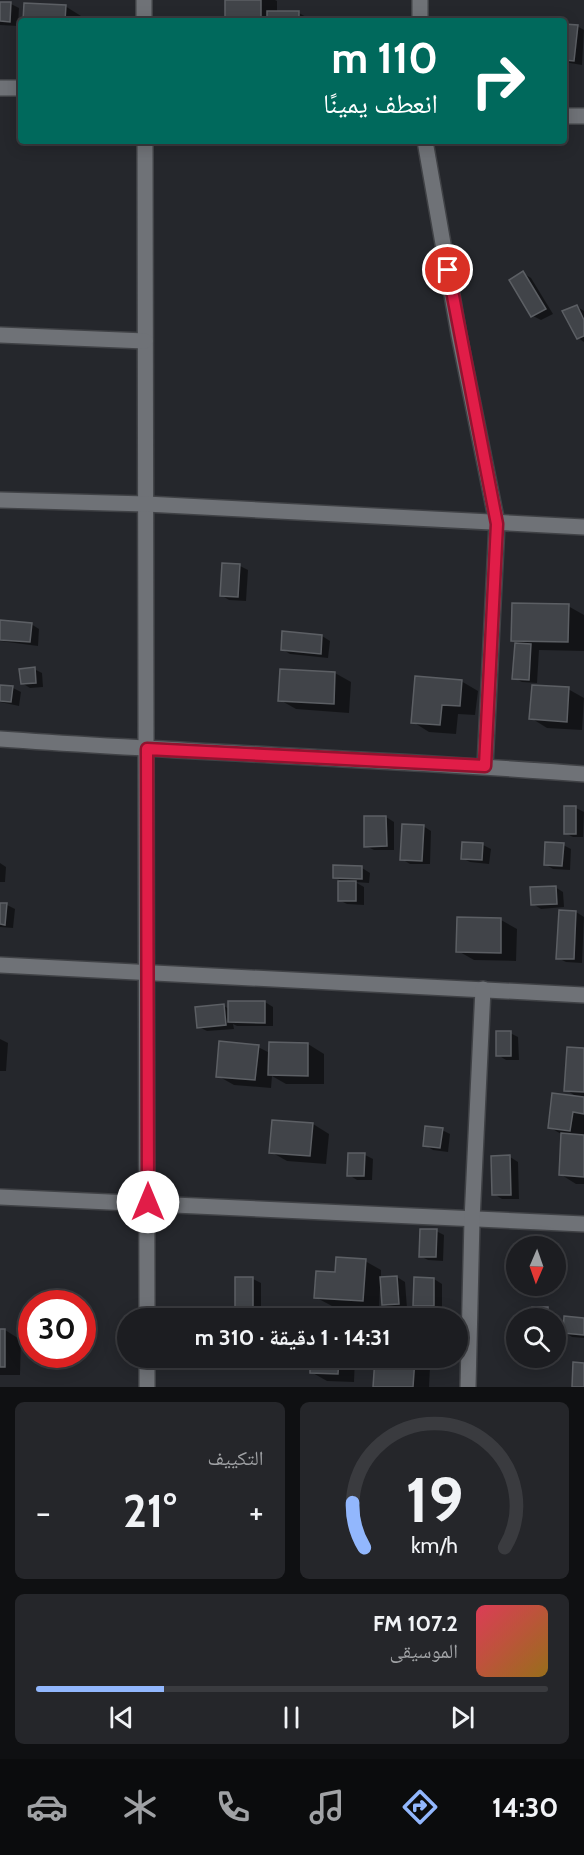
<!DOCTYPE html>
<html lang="ar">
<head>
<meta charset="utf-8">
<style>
  :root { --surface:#1c1d21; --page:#25262a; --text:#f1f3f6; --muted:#a0a2a5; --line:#3a3b3f; --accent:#92b7fd }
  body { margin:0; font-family:Cabin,"Noto Naskh Arabic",sans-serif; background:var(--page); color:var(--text); direction:rtl; height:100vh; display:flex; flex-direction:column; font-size:22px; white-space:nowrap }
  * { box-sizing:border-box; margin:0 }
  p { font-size:20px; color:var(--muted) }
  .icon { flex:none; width:33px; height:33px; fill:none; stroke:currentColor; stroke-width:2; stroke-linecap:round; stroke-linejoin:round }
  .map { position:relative; height:1387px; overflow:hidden; direction:ltr }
  .panel { display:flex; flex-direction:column; gap:15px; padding:15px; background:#0f1012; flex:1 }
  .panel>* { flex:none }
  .top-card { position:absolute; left:18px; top:18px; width:549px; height:126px; border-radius:6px; box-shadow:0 3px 15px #0003,0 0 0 2px var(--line); direction:rtl; background:#00695c; color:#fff; overflow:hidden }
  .needle { width:39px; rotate:182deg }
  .controls { position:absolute; left:506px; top:1236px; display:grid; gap:12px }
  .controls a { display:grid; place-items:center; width:60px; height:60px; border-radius:50%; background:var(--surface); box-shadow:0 3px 15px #0003,0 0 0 2px var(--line); font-size:30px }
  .speed { position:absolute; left:18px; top:1290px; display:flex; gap:12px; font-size:30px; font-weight:700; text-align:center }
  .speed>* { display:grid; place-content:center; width:78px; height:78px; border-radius:50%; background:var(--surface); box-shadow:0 3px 15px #0003,0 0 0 2px var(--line); line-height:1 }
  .speed .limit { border:9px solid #d22; background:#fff; color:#111 }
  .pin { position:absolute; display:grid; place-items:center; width:51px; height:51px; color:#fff; margin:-26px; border:3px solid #fff; border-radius:50%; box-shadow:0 2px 6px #0007 }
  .me { position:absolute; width:66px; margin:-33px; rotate:0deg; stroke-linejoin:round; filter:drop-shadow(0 0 4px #0008) }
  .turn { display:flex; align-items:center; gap:21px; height:126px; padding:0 30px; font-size:27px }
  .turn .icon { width:78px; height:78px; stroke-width:2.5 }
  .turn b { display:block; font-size:42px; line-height:51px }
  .big { font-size:45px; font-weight:700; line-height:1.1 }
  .panel .tile { flex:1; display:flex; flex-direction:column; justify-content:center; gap:9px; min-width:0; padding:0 21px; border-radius:9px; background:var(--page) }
  .panel .dial { align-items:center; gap:0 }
  .dial svg { height:156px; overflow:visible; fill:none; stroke:var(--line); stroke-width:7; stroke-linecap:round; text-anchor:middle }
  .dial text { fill:var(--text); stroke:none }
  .song { display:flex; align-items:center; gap:18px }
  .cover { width:72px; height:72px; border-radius:9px; background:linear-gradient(135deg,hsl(350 70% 55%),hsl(40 70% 35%)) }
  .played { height:6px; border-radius:3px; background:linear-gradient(90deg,var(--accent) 25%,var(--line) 25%) }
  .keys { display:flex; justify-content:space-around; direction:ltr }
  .heat { display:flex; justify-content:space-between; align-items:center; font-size:33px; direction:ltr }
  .panel .tiles { flex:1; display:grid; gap:15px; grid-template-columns:1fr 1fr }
  .tile:last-child { grid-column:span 2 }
  .trip { position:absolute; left:117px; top:1308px; width:351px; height:60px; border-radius:30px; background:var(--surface); box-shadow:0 3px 15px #0003,0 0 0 2px var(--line); font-weight:700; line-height:60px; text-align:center; direction:rtl }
  .dock { display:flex; height:96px; justify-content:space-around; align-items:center; background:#0b0c0d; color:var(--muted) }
  .dock .icon { width:42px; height:42px }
  .dock .on { color:var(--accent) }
  .dock b { font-size:27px; color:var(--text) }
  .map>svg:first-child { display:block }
  .shadow { fill:#0007 }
  .building { fill:#414449; stroke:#5c5f64; stroke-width:1.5 }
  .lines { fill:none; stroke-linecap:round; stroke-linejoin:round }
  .minor-casing { stroke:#404246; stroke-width:18 }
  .minor { stroke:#6f7277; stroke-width:15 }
  .route-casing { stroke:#92132f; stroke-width:15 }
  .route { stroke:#e11d48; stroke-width:10 }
</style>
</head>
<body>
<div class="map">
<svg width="584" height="1387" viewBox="0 0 584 1387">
  <rect width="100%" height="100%" fill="#25272c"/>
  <!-- shadow -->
  <g class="shadow">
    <polygon points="226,0 275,0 277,1 277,13 299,13 313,21 226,21"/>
    <polygon points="0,3 11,4 19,8 18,26 0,25"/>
    <polygon points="65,6 81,16 81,21 24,21"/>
    <polygon points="564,25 577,26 584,30 582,65 564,62"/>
    <polygon points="523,273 531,278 553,314 541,320 533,316"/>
    <polygon points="576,306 584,311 584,342 578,338"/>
    <polygon points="240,566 248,570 246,601 229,600 221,595"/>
    <polygon points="568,606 584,615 584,651 539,650 537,683 522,682 514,678 521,645 513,640"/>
    <polygon points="0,622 31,624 39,629 38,646 0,641"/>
    <polygon points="322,636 330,641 328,658 290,654 282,649"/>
    <polygon points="34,669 42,673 43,687 30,688 22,683"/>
    <polygon points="335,673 351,682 349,713 296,709 280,700"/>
    <polygon points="461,681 478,691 475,715 458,714 456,734 429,732 413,722"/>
    <polygon points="0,686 13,688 21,692 19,706 0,702"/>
    <polygon points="568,689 584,698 582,730 547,728 531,718"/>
    <polygon points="576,808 584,812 583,837 573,837 565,833"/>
    <polygon points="386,817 394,822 394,850 374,850 366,846"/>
    <polygon points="423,826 431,831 430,864 410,864 402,859"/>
    <polygon points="483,845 491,849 489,864 470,862 462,858"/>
    <polygon points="563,845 571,849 570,870 553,869 545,864"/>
    <polygon points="0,863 6,867 5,882 0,882"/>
    <polygon points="362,868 370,873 369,883 355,882 364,887 364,905 347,904 339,900 344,883 335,877"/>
    <polygon points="555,887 563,892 564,907 541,909 533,904"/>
    <polygon points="0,904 7,905 15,909 13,928 0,927"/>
    <polygon points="576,912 584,917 582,963 566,962 558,958"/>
    <polygon points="501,920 517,929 516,961 474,960 458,951"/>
    <polygon points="265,1002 273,1007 273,1026 237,1026 233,1024 234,1029 207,1031 199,1027 224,1006 229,1009"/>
    <polygon points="510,1033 518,1037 519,1060 506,1060 498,1055"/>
    <polygon points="0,1039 8,1043 6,1071 0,1071"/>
    <polygon points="308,1044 324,1054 324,1084 286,1084 272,1076 271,1088 234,1085 218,1076 258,1047 270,1053"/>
    <polygon points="584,1049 584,1184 576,1184 560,1174 563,1135 549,1127 579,1098 566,1090"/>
    <polygon points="313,1124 329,1134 326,1164 287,1161 271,1152"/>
    <polygon points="442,1130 450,1134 448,1152 433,1150 425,1145"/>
    <polygon points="365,1155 373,1159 372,1180 357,1180 349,1175"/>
    <polygon points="510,1157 518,1162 519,1199 502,1199 494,1194"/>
    <polygon points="436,1231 444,1235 443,1261 428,1260 420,1256"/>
    <polygon points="365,1261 381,1270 381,1278 397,1277 405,1282 407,1308 421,1308 415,1305 415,1279 434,1279 442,1284 442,1309 434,1309 441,1313 441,1318 407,1318 406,1308 392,1308 383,1304 382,1287 380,1287 379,1309 332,1306 315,1297 337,1274"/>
    <polygon points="253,1279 261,1283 261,1318 241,1318 236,1316"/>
    <polygon points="534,1308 548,1309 556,1313 556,1334 555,1318 534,1318"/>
    <polygon points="584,1319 584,1338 572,1337 564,1332"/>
    <polygon points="0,1330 5,1330 21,1340 20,1375 0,1375"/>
    <polygon points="312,1358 355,1358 354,1382 327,1381 311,1372"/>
    <polygon points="377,1358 414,1358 430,1367 429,1387 375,1387"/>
  </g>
  <!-- building -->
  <g class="building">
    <rect x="225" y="0" width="36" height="21"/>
    <polygon points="0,2 11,2 10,22 0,21"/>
    <polygon points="24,3 66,5 65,21 23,21"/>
    <rect x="267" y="11" width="32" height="10"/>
    <polygon points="564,24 578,25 574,61 564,60"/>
    <polygon points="523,271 546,309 531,317 509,280"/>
    <polygon points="577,305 584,320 584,336 577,339 562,311"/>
    <polygon points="222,563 240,564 238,597 220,596"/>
    <polygon points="512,603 569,604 568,642 511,641"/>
    <polygon points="0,620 32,623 30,642 0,640"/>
    <polygon points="282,631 322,635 321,654 281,650"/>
    <polygon points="515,643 531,644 529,680 512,679"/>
    <polygon points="35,667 36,683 21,684 19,669"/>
    <polygon points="280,669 335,672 334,704 278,701"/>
    <polygon points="415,676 462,680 460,706 442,705 440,725 411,723"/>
    <polygon points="0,685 13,686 11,702 0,701"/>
    <polygon points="532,685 569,687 567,722 529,719"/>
    <rect x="564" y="806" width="12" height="28"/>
    <polygon points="364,816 386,816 387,846 364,847"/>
    <polygon points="402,824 424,825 422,861 400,860"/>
    <polygon points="462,842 483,843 482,860 461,859"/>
    <polygon points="545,842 564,843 562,866 544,865"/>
    <polygon points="333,865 362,866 362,879 333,878"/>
    <rect x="338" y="881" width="18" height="20"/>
    <polygon points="556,886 557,904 531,905 530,887"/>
    <polygon points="0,903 7,903 5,925 0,924"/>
    <polygon points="559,910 576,911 574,959 556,959"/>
    <polygon points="457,917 501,918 501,953 456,952"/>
    <polygon points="228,1001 265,1001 265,1023 228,1022"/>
    <polygon points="224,1004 226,1025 197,1028 195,1007"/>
    <rect x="496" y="1031" width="15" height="25"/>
    <polygon points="219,1041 259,1045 255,1080 216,1077"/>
    <polygon points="269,1042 308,1043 308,1076 268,1075"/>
    <polygon points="567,1047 584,1048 584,1092 564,1091"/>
    <polygon points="552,1093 584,1097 584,1114 573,1112 570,1131 548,1128"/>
    <polygon points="272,1120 313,1123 310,1156 269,1153"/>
    <polygon points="425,1126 443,1128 440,1148 423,1146"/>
    <polygon points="561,1133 584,1135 584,1177 559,1175"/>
    <polygon points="348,1153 365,1153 364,1176 347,1176"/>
    <polygon points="510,1155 511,1195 492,1195 491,1156"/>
    <polygon points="420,1229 437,1229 436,1257 419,1257"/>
    <polygon points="336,1257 366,1259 363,1301 314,1298 316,1271 335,1272"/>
    <polygon points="397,1276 399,1304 382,1305 380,1277"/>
    <polygon points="235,1277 253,1277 253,1316 235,1317"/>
    <polygon points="414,1277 434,1278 434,1306 413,1306"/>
    <rect x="405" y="1307" width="28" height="11"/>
    <rect x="532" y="1307" width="16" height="11"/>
    <polygon points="564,1316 584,1318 584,1335 563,1333"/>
    <rect x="0" y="1329" width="5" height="38"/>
    <polygon points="310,1358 339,1358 338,1374 310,1373"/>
    <polygon points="375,1358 415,1358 413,1387 373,1387"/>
    <polygon points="573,1362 584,1363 584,1387 572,1387"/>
  </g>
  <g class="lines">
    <defs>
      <g id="minor">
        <polyline points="144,0 144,21"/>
        <polyline points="420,21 420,0"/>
        <polyline points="0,88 21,88"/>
        <polyline points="564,116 584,116"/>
        <polyline points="145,141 147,1318"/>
        <polyline points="425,141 459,335 497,523 485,766"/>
        <polyline points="0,335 145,341"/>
        <polyline points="0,500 146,504 584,527"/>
        <path d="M0,739C195,753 390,759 584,774"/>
        <polyline points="0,965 584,995"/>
        <polyline points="0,1197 584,1224"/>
        <polyline points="147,1387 147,1358"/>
        <polyline points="468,1387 472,1220 483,989"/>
      </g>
    </defs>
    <!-- minor casing -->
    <use href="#minor" class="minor-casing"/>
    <!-- minor -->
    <use href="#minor" class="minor"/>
  </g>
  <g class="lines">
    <defs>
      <polyline id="route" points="148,1202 147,749 485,766 497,524 448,270"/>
    </defs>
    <!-- route casing -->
    <use href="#route" class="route-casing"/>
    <!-- route -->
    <use href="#route" class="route"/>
  </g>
</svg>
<div class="controls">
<a><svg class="needle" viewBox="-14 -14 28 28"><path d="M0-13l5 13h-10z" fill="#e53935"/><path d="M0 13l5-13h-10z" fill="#a0a2a5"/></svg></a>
<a><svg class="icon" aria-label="search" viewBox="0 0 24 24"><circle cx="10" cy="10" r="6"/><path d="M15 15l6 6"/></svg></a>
</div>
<div class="speed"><div class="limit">30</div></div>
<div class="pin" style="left:448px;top:270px;background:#d93025"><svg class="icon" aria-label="arrive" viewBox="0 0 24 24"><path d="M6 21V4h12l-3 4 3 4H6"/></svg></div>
<svg class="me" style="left:148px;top:1202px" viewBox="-20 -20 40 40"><circle r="19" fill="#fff"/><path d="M0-13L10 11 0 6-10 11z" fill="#e11d48"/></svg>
<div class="trip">14:31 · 1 دقيقة · 310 m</div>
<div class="top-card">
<div class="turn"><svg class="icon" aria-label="right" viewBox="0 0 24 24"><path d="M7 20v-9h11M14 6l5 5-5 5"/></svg><div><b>110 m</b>انعطف يمينًا</div></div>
</div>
</div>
<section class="panel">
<div class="tiles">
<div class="tile dial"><svg viewBox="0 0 100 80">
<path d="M14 69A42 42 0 1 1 86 69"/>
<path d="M14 69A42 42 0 0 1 8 46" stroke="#92b7fd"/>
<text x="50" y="56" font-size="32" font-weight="700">19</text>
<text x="50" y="72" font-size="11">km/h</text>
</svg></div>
<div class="tile"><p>التكييف</p>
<div class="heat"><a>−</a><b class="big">21°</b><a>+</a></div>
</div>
<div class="tile">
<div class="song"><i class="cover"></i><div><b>107.2 FM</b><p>الموسيقى</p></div></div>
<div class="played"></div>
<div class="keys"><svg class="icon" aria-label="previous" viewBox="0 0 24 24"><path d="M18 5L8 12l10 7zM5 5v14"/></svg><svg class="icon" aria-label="pause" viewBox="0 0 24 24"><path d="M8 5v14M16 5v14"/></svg><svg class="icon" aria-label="next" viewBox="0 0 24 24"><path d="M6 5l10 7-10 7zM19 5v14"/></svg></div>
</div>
</div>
</section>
<nav class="dock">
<b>14:30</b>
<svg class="icon on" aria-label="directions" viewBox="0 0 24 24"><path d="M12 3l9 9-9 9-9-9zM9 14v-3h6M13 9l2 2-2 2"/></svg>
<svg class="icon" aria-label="music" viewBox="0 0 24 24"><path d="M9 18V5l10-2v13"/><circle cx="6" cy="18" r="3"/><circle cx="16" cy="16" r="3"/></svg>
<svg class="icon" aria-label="phone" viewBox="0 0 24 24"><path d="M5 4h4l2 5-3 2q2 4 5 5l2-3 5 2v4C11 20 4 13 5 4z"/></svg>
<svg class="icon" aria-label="climate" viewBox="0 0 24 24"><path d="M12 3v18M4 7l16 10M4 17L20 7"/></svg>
<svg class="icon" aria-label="car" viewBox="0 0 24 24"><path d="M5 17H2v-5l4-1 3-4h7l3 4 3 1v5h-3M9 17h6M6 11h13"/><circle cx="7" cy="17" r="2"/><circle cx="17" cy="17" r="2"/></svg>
</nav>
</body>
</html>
